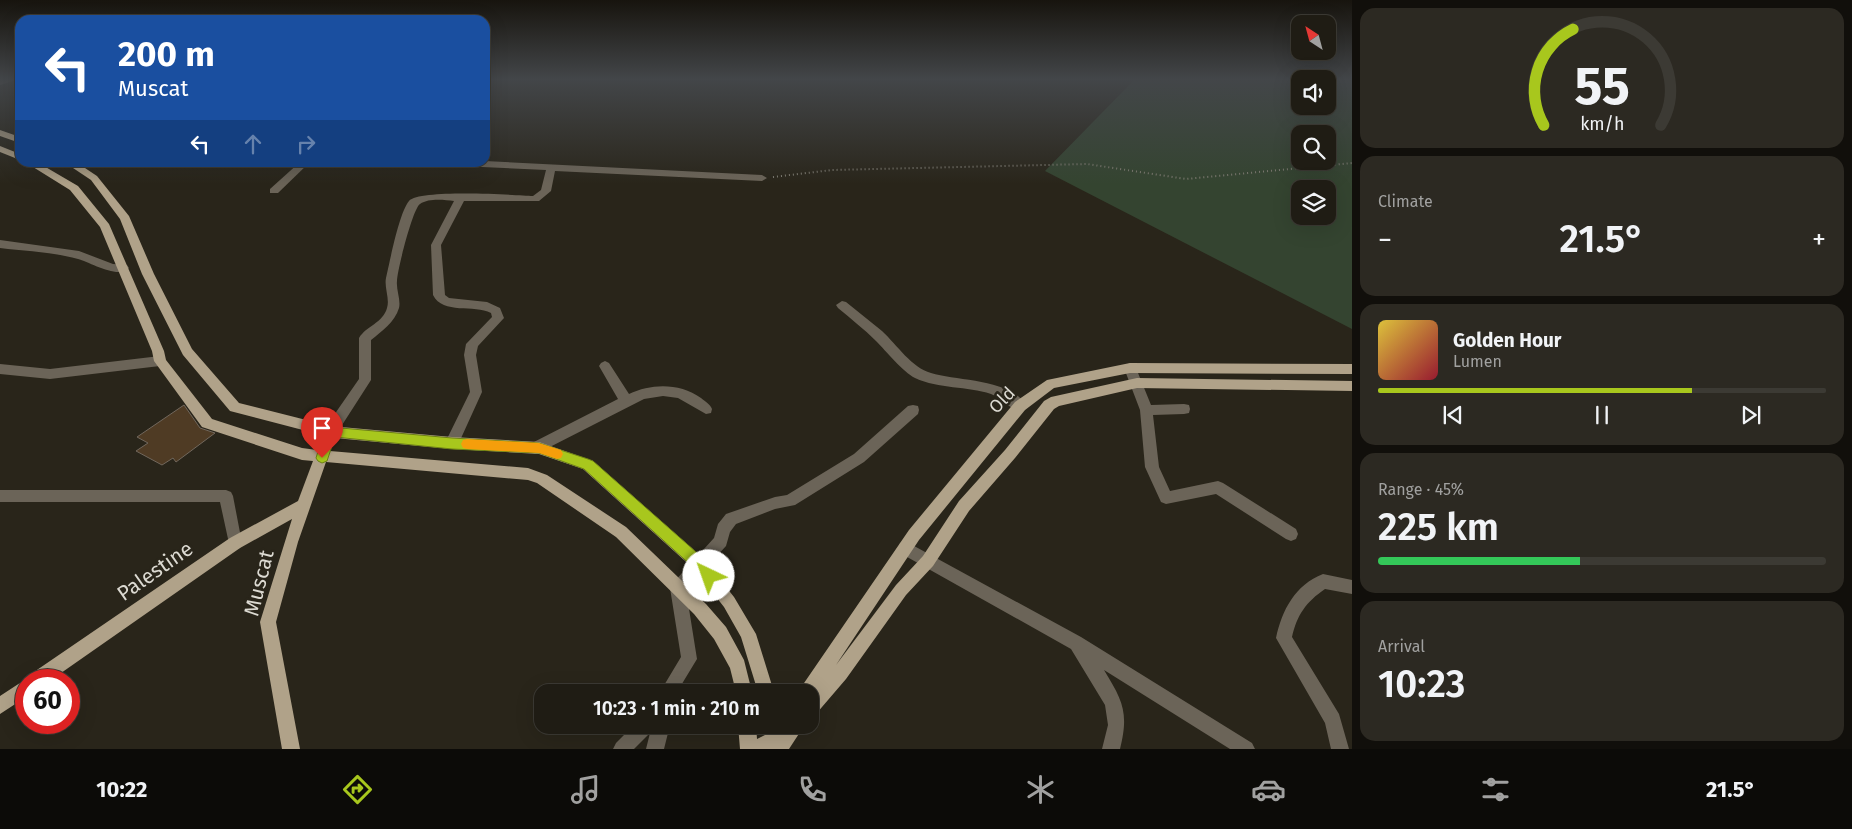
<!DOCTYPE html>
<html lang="en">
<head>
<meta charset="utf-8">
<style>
  :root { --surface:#1f1c14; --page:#2c2922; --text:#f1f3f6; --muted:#a1a1a0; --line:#3c3a34; --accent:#a8c71d }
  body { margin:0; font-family:"Fira Sans",sans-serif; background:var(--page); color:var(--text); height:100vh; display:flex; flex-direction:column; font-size:19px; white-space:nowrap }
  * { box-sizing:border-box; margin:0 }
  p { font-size:16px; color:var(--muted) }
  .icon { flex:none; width:28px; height:28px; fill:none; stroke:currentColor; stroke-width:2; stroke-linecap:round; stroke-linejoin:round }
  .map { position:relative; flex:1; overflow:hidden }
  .side { display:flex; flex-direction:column; gap:8px; padding:8px; background:#110f0b; width:500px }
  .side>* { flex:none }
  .hud { position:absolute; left:15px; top:15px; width:475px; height:152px; border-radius:15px; box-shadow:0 5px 20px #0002,0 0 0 1px var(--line); background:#1a4fa0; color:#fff; overflow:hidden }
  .needle { width:32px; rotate:324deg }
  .tools { position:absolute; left:1291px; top:15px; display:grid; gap:10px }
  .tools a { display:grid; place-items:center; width:45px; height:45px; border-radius:10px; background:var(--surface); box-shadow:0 5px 20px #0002,0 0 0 1px var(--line); font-size:25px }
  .speed { position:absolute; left:15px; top:669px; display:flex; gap:10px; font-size:25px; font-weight:700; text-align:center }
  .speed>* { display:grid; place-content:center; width:65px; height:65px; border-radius:50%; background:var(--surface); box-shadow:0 5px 20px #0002,0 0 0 1px var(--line); line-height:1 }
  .speed .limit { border:8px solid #d22; background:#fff; color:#111 }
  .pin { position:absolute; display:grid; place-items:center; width:42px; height:42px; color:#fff; margin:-51px -21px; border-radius:50% 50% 50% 0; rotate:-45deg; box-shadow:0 0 5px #0007 }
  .pin .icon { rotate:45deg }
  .me { position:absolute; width:55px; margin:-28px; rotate:318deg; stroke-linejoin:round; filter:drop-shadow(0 0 4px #0008) }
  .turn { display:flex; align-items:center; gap:18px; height:105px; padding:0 20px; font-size:22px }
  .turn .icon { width:65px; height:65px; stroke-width:2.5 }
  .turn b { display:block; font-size:35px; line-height:42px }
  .lanes { display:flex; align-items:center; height:48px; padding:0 20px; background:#0003; justify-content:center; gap:25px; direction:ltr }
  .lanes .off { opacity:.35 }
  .big { font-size:38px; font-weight:600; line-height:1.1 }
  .side .tile { flex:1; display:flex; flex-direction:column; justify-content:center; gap:8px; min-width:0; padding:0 18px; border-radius:15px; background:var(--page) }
  .side .dial { align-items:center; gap:0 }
  .dial svg { height:130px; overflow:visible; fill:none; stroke:var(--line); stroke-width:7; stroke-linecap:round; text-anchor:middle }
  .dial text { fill:var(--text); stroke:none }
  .song { display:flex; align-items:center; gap:15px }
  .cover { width:60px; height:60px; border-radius:8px; background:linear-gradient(135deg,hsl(50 70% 55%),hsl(350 70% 35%)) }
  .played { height:5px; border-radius:2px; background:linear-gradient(90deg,var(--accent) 70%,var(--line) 70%) }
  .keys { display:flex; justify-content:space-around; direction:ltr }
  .heat { display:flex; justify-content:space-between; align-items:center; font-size:28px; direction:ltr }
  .charge { height:8px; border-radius:4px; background:linear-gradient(90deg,#34c759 45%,var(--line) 0) }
  .trip { position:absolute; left:534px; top:684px; width:285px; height:50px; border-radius:15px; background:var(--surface); box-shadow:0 5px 20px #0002,0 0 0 1px var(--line); font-weight:600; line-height:50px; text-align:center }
  .menu { display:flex; height:80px; justify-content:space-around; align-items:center; background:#0c0b08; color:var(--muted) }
  .menu .icon { width:35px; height:35px }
  .menu .on { color:var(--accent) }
  .menu b { font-size:22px; color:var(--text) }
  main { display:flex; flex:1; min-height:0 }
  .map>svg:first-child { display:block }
  .green { fill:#344430; fill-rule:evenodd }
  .building { fill:#4f3b24; stroke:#71675c }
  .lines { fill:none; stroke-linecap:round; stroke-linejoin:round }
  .path { stroke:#7e7b71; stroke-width:2; stroke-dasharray:1 3; stroke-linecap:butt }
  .minor { fill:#6b6458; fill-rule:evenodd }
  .major { fill:#b0a289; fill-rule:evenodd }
  .route { fill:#a8c71d; stroke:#6d8113 }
  .slow { fill:#f59e0b }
  .labels { text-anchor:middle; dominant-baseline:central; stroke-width:5; stroke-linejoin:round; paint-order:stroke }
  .street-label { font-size:18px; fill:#dcdad2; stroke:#29251a }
  .near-street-label { font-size:21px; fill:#dcdad2; stroke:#29251a }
</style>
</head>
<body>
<main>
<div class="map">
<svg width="1352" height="749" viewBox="0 0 1352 749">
  <rect width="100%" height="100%" fill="#29251a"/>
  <!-- green -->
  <path class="green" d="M1135,79H1352V329L1045,171ZM1300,79H1328V106H1300ZM1300,134H1328V161H1300ZM1300,189H1328V216H1300Z"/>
  <!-- building -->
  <polygon class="building" points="184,405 200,428 215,433 176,462 173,458 162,465 136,451 148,443 137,437"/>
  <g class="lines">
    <!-- path -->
    <polyline class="path" points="773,177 832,170 1087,164 1186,179 1352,163"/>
    <!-- minor -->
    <g class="minor">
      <polygon points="0,79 19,79 0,85"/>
      <path d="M485,161L762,175L767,178L762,181L555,171L551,191L539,201H464L441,245L445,295L449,298L487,302L500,308L504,318L478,346L476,355L482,392L457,447L452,449L447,447L445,443L470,392L464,355L466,344L492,317L491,313C474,304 443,315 433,295L431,245L454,201C444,200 429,198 420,204C413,208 397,271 397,281C396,290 401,300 399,308C395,322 381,332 371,340V380L335,436L330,438L325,436L323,432L325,428L359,379V338C366,326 383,323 387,308C390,299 384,287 386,278C390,261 399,213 409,201C420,189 513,195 533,196L541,190L546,170L437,165L433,162Z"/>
      <polygon points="300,162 310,162 278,193 270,193 270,189"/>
      <path d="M0,240L79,251L113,264L127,265L129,268C119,280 90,262 78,259C53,252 25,251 0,248Z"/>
      <path d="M842,301L846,302C858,312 870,321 882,331C897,345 912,368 931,373C957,381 1013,379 1026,406L1025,410C1013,414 1002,398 991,394C967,386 939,389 915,378C903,372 886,351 876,341C864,329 851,319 838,308L836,305Z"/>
      <polygon points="160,356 164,358 166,361 164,364 160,366 50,379 0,374 0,364 50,369"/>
      <path d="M605,361L609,363L629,394C652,383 680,383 701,398C706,402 710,404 712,409L711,413L706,414L678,398L663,396L644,399L540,452L535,454L530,452L528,448L530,444L618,399L599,366L601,363Z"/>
      <polygon points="1130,363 1134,365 1136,368 1151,405 1184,404 1189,405 1190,409 1189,413 1184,414 1153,415 1159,467 1170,491 1218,481 1223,483 1296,529 1298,534 1296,539 1291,541 1286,539 1216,494 1166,504 1161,502 1145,467 1140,410 1124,368 1126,365"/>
      <polygon points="913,405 918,406 919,410 918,414 864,462 795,505 775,509 736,524 730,532 726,546 686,590 697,659 677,692 660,692 681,657 670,588 673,583 714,538 718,524 726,514 775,497 787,495 854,454 908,406"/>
      <polygon points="0,490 226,490 231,492 233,496 242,543 240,548 235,550 230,548 220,502 0,502"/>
      <path d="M905,541L1081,637L1252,743L1255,749H1230L1104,670C1123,701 1129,713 1120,749H1102L1108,725L1105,705L1071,649L900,553L898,548L900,543Z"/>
      <path d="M1323,574L1352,580V594L1325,589C1306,602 1297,615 1292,637L1339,714L1349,749H1331L1325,723L1276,638C1282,610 1295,585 1323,574Z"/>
      <polygon points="634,725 670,725 664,749 646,749 650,733 634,749 613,749 616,743"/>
    </g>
    <!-- major -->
    <g class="major">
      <polygon points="0,130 20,137 20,143 0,136"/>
      <polygon points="0,146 20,154 20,160 0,152"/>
      <polygon points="25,162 37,162 78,186 109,224 164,351 166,360 212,419 302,448 317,450 322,435 230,411 183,355 142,274 120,219 91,180 64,162 76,162 97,176 129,216 154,274 192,349 239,403 330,426 452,437 539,442 593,461 704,559 734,597 756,634 774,692 758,692 741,637 724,607 694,569 583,469 539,454 452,449 335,438 330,451 528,468 547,475 626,527 706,604 726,627 744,660 752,692 736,692 730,668 714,639 694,614 616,537 537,483 528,480 326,462 298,542 276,622 300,749 282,749 260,622 292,519 240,548 51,680 26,680 26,697 0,714 0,696 26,679 29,680 31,674 230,538 298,501 313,461 302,460 202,427 154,361 152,351 100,227 70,190"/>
      <polygon points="1130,363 1352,364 1352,374 1130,373 1054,388 1025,410 919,540 836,665 896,585 923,556 959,501 1005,450 1044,401 1051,397 1137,378 1352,381 1352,391 1137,388 1059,406 1054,409 1015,458 969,511 933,566 906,595 846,679 816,714 810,716 810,692 800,692 802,686 909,530 1015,402 1047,380"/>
      <polygon points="738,725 756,725 757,739 765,735 764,725 782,725 782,729 785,725 804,726 789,749 740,749"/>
    </g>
  </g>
  <!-- sky -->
  <linearGradient id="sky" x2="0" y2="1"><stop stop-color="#17140e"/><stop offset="0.43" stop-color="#434649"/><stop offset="1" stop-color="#434649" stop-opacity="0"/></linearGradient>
  <rect width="1352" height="184" fill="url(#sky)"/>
  <!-- route -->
  <polygon class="route" points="330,427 452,438 539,443 588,459 593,461 704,559 716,576 714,581 709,583 704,581 694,568 584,469 539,453 452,449 335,437 327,461 322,463 318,461 316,458 324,432 326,428"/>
  <!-- slow -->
  <polygon class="slow" points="467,439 539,443 561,450 563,454 561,458 557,459 539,453 467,449 463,448 461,444 463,440"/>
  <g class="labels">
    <!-- street labels -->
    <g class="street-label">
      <text transform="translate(1002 400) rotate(-46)">Old</text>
    </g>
    <!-- near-street labels -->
    <g class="near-street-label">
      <text transform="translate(155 571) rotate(-35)">Palestine</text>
      <text transform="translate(259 583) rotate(-76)">Muscat</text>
    </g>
  </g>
</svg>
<div class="tools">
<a><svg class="needle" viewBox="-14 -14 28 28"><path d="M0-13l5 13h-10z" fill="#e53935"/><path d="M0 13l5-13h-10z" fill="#a1a1a0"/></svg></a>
<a><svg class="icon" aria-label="sound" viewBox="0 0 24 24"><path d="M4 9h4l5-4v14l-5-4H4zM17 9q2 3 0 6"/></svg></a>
<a><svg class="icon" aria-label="search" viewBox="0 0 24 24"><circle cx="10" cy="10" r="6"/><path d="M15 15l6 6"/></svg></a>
<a><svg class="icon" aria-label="layers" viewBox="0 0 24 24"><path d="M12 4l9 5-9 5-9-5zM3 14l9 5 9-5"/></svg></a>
</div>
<div class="speed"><div class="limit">60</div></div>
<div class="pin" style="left:322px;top:458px;background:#d93025"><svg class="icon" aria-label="arrive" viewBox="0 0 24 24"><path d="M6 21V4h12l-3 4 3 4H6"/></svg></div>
<svg class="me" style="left:709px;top:576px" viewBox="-20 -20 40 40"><circle r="19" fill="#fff"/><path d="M0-13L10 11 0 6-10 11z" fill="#a8c71d"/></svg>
<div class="trip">10:23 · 1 min · 210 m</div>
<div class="hud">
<div class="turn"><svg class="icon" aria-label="left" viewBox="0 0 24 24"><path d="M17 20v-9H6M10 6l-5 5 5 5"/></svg><div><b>200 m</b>Muscat</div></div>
<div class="lanes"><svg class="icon" aria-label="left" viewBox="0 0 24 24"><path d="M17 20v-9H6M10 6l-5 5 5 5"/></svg><svg class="icon off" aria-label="ahead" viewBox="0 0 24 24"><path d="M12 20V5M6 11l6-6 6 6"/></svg><svg class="icon off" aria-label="right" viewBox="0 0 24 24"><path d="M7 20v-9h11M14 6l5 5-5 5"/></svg></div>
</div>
</div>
<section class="side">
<div class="tile dial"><svg viewBox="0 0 100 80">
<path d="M14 69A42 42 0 1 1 86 69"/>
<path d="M14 69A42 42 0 0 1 32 10" stroke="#a8c71d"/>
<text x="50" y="56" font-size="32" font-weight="700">55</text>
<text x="50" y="72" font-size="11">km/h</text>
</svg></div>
<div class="tile"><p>Climate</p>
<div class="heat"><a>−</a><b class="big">21.5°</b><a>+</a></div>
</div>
<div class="tile">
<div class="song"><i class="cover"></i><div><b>Golden Hour</b><p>Lumen</p></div></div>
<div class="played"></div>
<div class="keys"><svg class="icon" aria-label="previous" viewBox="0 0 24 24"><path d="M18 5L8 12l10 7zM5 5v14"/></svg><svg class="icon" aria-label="pause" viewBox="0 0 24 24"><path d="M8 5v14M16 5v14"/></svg><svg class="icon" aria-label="next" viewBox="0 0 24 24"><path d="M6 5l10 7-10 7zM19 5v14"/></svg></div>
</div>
<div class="tile"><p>Range · 45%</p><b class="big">225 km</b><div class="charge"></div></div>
<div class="tile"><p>Arrival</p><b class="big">10:23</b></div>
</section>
</main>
<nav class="menu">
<b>10:22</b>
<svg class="icon on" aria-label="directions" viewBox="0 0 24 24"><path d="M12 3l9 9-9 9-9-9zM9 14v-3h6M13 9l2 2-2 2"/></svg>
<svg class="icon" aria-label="music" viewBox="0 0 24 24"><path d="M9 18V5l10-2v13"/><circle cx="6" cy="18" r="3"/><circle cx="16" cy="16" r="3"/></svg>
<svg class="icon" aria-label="phone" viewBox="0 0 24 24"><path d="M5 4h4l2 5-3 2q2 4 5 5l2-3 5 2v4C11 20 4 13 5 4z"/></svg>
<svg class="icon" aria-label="climate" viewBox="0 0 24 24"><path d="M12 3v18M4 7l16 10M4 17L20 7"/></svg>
<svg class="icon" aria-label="car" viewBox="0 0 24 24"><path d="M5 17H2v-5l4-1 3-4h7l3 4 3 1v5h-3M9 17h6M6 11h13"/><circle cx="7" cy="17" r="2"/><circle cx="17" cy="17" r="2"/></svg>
<svg class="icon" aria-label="filters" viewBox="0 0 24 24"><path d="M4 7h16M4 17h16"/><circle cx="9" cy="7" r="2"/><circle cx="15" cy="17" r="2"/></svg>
<b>21.5°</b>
</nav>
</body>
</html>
